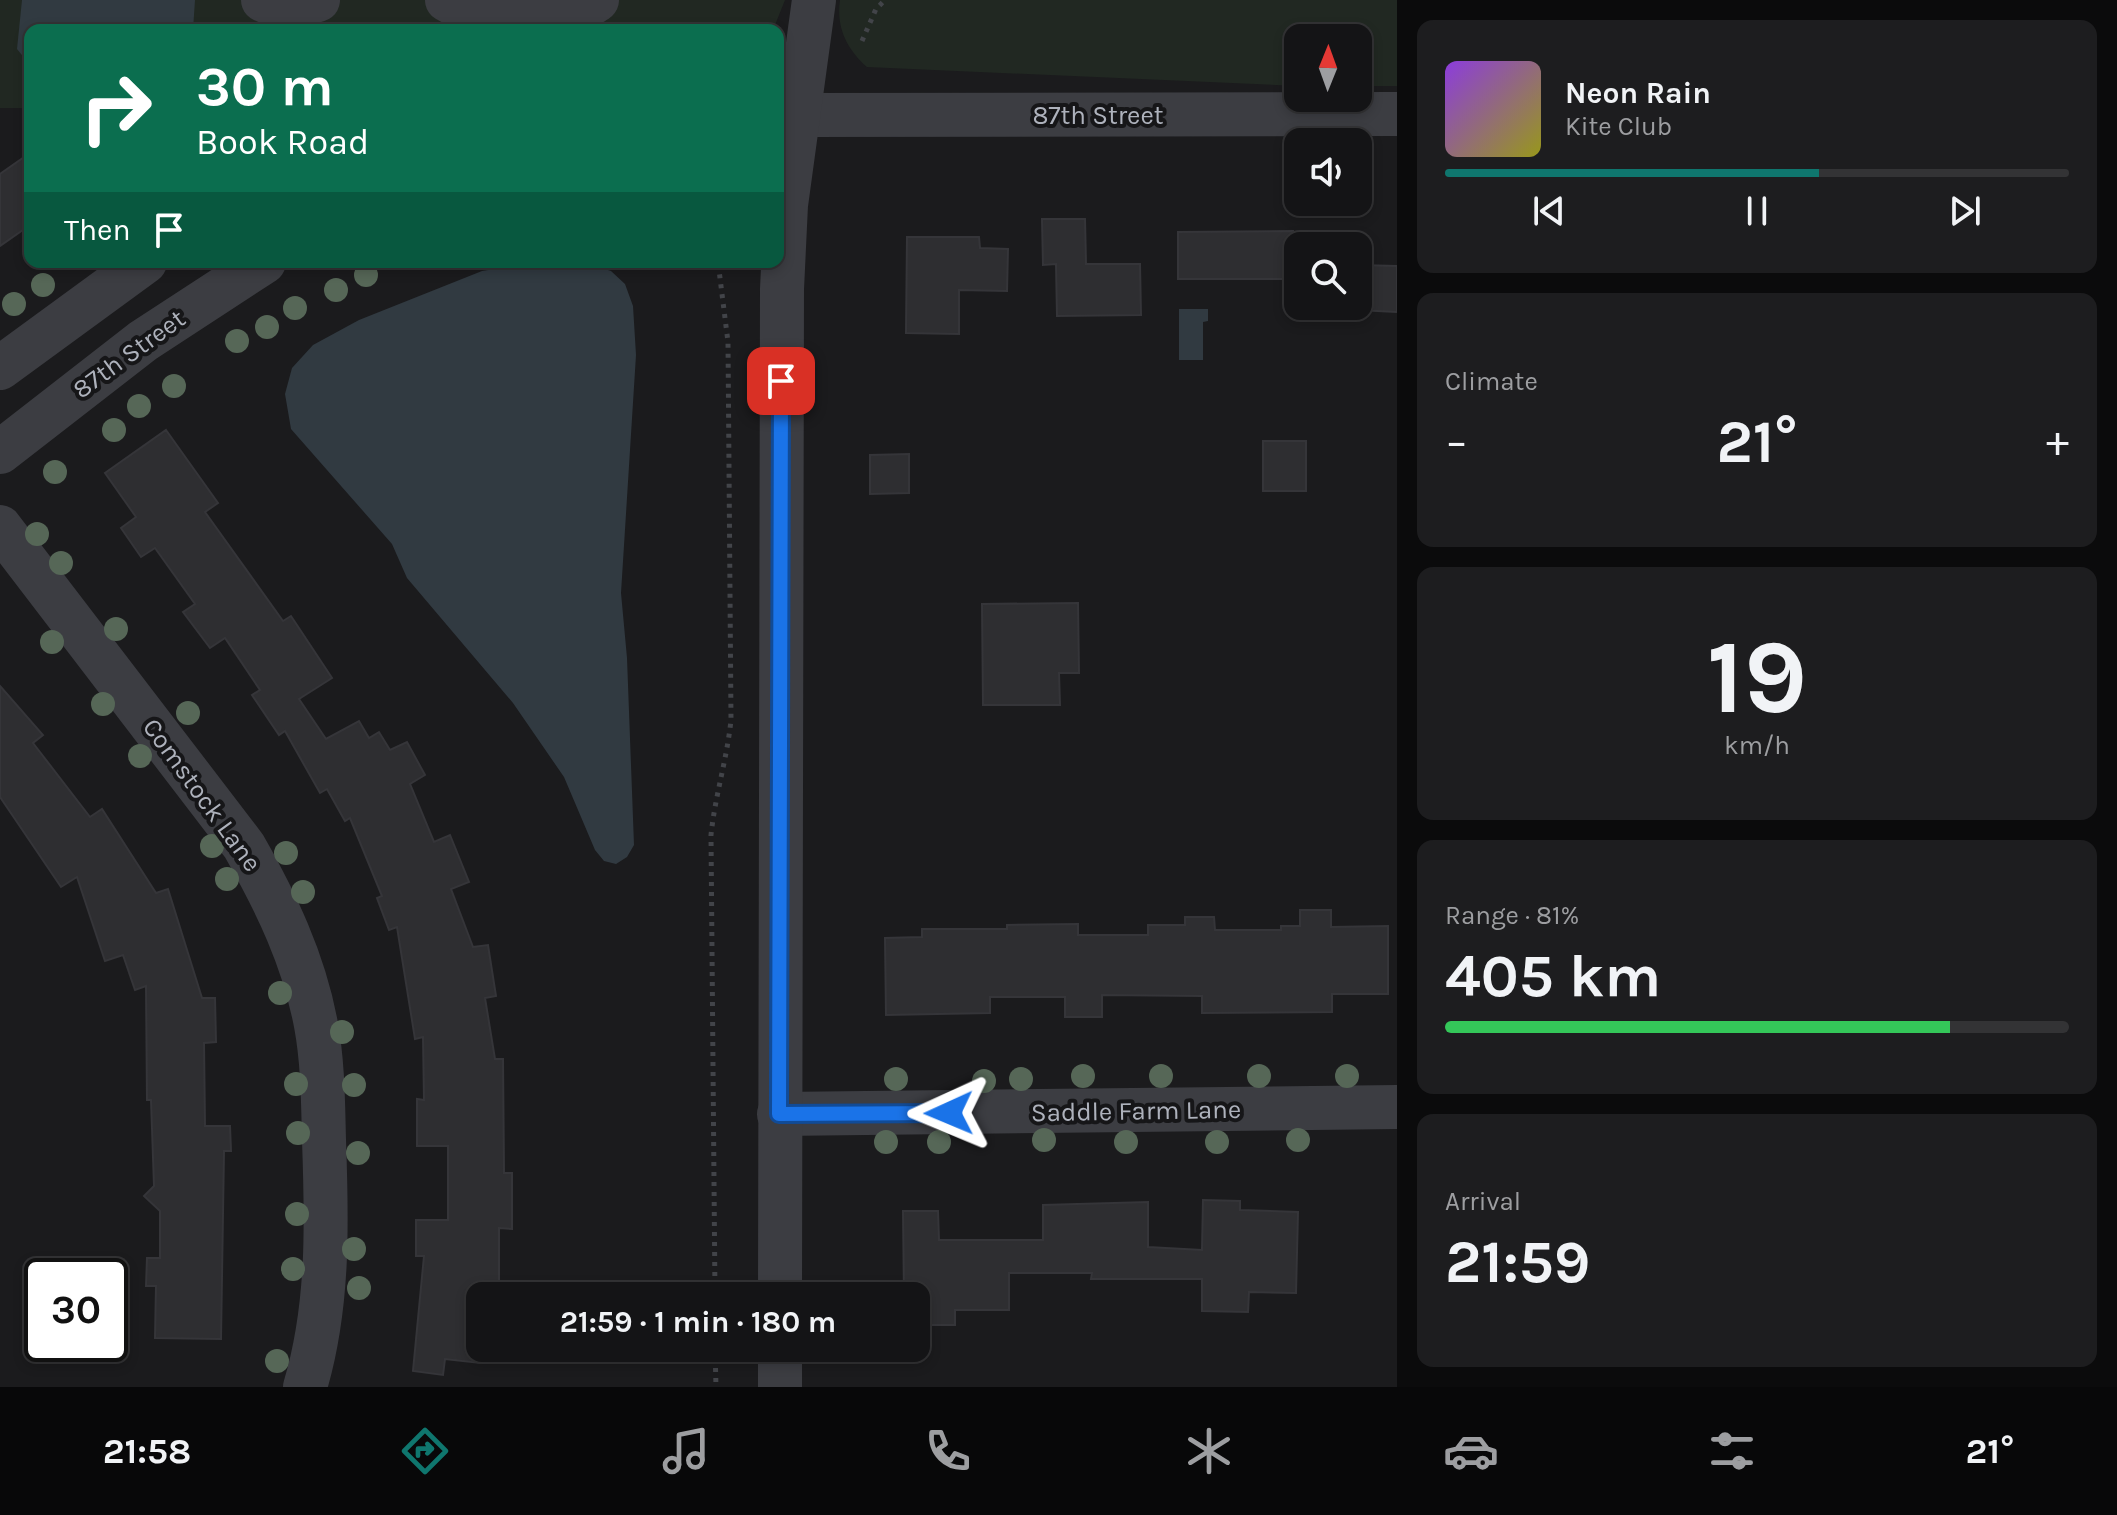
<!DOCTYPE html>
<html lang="en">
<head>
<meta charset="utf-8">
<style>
  :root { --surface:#141416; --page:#1d1d1f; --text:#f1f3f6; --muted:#9d9ea1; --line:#333335; --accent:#0f766e }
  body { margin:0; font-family:Karla,sans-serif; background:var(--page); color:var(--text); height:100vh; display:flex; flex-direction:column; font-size:30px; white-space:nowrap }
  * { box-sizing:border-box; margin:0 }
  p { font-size:26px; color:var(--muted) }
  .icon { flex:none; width:44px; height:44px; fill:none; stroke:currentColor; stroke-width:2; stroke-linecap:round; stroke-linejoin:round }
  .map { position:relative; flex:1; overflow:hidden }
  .drawer { display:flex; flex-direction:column; gap:20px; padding:20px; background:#0b0b0c; width:720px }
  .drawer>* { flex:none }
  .hud { position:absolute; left:24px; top:24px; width:760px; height:244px; border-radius:16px; box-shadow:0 4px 12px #0003,0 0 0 2px var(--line); background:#0b6e4f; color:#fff; overflow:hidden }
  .needle { width:52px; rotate:1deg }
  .controls { position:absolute; left:1284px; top:24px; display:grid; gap:16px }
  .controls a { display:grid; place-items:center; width:88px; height:88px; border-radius:16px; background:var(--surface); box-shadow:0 4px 12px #0003,0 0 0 2px var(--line); font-size:40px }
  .speed { position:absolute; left:24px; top:1258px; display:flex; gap:16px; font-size:40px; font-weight:700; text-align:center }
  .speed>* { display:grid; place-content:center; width:104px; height:104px; border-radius:50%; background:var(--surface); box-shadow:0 4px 12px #0003,0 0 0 2px var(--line); line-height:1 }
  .speed .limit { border:4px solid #111; border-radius:12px; background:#fff; color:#111 }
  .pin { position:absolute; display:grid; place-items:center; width:68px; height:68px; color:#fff; margin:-34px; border-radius:16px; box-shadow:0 4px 12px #0006 }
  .me { position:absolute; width:88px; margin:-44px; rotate:269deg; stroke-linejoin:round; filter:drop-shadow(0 0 6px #0008) }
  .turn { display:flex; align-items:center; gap:28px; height:168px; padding:0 40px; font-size:36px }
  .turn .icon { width:104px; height:104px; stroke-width:2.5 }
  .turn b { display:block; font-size:56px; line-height:68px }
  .then { display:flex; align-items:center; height:76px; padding:0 40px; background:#0003; gap:16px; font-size:30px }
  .big { font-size:60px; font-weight:700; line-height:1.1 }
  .drawer .card { flex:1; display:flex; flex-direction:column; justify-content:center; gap:12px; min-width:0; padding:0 28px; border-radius:16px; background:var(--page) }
  .drawer .dial { align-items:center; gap:0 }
  .dial b { font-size:104px; line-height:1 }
  .song { display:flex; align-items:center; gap:24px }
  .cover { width:96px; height:96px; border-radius:12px; background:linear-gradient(135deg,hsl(270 70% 55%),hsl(60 70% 35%)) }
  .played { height:8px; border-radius:4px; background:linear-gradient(90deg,var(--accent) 60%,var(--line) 60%) }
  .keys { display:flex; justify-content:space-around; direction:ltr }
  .heat { display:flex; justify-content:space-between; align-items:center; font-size:44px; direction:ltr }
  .charge { height:12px; border-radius:6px; background:linear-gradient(90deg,#34c759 81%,var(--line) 0) }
  .trip { position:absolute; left:466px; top:1282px; width:464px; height:80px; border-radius:16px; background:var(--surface); box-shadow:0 4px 12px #0003,0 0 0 2px var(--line); font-weight:700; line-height:80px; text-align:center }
  .menu { display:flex; height:128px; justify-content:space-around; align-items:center; background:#080809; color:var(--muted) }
  .menu .icon { width:56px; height:56px }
  .menu .current { color:var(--accent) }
  .menu b { font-size:36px; color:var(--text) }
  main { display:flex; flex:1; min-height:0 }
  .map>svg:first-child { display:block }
  .green { fill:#212822 }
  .water { fill:#313a41 }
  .building { fill:#2e2e31; stroke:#353539; stroke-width:2 }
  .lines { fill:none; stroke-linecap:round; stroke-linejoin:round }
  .path { stroke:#424449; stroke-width:5; stroke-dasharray:4 6; stroke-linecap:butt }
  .minor { stroke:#3c3d42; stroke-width:44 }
  .tree { fill:#566757 }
  .route-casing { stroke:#114b97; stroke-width:20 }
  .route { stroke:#1a73e8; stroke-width:14 }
  .labels { text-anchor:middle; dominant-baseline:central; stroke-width:8; stroke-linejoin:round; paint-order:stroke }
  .street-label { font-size:26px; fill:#aeb2bc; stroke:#161618 }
</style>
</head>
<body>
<main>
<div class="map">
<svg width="1397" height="1387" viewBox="0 0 1397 1387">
  <rect width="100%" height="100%" fill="#1b1b1d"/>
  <!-- green -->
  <g class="green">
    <polygon points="0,0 785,0 773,30 30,30 30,108 0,108"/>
    <path d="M840,0H1397V86H1358V38H1298V86L867,67C847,49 836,28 840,0Z"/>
  </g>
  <!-- water -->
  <g class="water">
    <polygon points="22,0 195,0 193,30 30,30 30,65 17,49"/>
    <polygon points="537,262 583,262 611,271 625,284 633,306 636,355 621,593 627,658 634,845 627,857 616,864 604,861 595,850 564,777 513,703 407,578 392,544 291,429 285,394 292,368 313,345 359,320 482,271"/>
    <polygon points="1179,309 1208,309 1208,321 1203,322 1203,360 1179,360"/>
  </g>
  <!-- building -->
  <g class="building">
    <polygon points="30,153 30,225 0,246 0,174"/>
    <polygon points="1042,219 1085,219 1086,264 1140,264 1141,315 1057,316 1056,264 1043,265"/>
    <polygon points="1293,231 1293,279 1178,279 1178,232"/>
    <polygon points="907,237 979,237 980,248 1008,249 1007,291 959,290 959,334 906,333"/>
    <polygon points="1358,265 1397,266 1397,312 1358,310"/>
    <polygon points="166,430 218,503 205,512 283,621 291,616 332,678 299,699 326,739 359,721 369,738 379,732 390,750 407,742 425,775 410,784 434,842 450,835 469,882 451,889 473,947 488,945 496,996 485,998 495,1059 503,1059 504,1173 512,1173 512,1229 499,1228 499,1296 480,1296 480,1363 445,1359 443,1375 413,1371 424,1256 416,1256 416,1220 448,1220 448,1146 417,1146 417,1099 424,1100 423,1037 415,1039 397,927 389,930 377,898 382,896 350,818 345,821 327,789 320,793 285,731 279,735 252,695 260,690 225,638 210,648 183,612 195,604 155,548 141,557 121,528 136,517 105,473"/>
    <rect x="1263" y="441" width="43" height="50"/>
    <polygon points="909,454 909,493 870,494 870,455"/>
    <polygon points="1078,603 1079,673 1059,673 1060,705 983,705 982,604"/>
    <polygon points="0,686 43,735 33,743 90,817 102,809 156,893 168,889 202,998 215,998 216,1042 204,1043 205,1126 230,1126 231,1151 224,1151 221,1339 155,1338 156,1286 146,1286 147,1258 160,1258 160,1211 144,1196 154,1186 151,1100 147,1100 146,986 135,990 123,955 105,961 77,877 61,887 0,797"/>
    <polygon points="1300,910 1331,910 1331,927 1388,926 1388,994 1332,994 1332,1012 1202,1013 1202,996 1102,995 1102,1017 1065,1017 1065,997 990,997 990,1013 886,1015 885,938 922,937 922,929 1007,929 1007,925 1078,924 1078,935 1148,935 1148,925 1185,925 1185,917 1214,917 1215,930 1281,930 1281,926 1300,926"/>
    <polygon points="1203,1200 1240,1201 1240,1210 1298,1212 1296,1293 1249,1292 1248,1312 1202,1311 1202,1279 1091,1279 1092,1273 1009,1273 1009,1310 955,1310 955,1325 929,1325 929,1310 916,1310 916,1296 904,1296 903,1211 938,1211 939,1240 1043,1240 1043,1205 1148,1202 1148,1247 1202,1250"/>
  </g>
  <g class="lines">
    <!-- path -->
    <g class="path">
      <polyline points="862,41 876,9 885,0"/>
      <path d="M715,1296L711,835C715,796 727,759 731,720L728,342L718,262"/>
      <polyline points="715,1348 716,1387"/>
    </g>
    <!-- minor -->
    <g class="minor">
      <polyline points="263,0 285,10 318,0"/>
      <path d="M447,0C474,17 539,23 570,14C580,12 589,5 597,0"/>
      <polyline points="778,120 798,115 1397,114"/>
      <polyline points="0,368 145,262"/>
      <polyline points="0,452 143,341 264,262"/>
      <path d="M0,527L244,846C276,902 304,960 316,1025C323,1063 323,1102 324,1140C327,1223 329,1307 305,1387"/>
      <polyline points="779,1114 1397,1107"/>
      <polyline points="780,1296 782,289 786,205 814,0"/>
      <polyline points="780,1348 780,1387"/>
    </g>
  </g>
  <!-- trees -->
  <g class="tree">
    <circle cx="366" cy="275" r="12"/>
    <circle cx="43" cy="285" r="12"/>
    <circle cx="336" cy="290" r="12"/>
    <circle cx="14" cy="304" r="12"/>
    <circle cx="295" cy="308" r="12"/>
    <circle cx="267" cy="327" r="12"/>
    <circle cx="237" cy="341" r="12"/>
    <circle cx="174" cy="386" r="12"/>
    <circle cx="139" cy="406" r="12"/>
    <circle cx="114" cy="430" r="12"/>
    <circle cx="55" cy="472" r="12"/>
    <circle cx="37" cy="534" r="12"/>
    <circle cx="61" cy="563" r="12"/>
    <circle cx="116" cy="629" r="12"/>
    <circle cx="52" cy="642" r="12"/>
    <circle cx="103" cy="704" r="12"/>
    <circle cx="188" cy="713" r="12"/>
    <circle cx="140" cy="756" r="12"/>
    <circle cx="212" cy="846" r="12"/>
    <circle cx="286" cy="853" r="12"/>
    <circle cx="227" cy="879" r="12"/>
    <circle cx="303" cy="892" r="12"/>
    <circle cx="280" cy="993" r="12"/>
    <circle cx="342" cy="1032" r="12"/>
    <circle cx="1083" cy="1076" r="12"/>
    <circle cx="1161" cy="1076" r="12"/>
    <circle cx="1259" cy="1076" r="12"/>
    <circle cx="1347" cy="1076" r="12"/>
    <circle cx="896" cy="1079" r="12"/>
    <circle cx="1021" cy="1079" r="12"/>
    <circle cx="984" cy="1081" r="12"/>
    <circle cx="296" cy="1084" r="12"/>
    <circle cx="354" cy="1085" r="12"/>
    <circle cx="298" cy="1133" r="12"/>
    <circle cx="1044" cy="1140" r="12"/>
    <circle cx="1298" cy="1140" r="12"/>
    <circle cx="886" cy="1142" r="12"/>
    <circle cx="939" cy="1142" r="12"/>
    <circle cx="1126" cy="1142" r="12"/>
    <circle cx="1217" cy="1142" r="12"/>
    <circle cx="358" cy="1153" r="12"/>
    <circle cx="297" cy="1214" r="12"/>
    <circle cx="354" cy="1249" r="12"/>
    <circle cx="293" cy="1269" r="12"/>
    <circle cx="359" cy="1288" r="12"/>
    <circle cx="277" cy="1361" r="12"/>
  </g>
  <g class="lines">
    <defs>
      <polyline id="route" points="781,381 779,1114 949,1113"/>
    </defs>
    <!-- route casing -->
    <use href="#route" class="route-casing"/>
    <!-- route -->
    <use href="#route" class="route"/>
  </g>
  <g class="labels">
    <!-- street labels -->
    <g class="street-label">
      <text x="1098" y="115">87th Street</text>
      <text transform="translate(129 354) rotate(-36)">87th Street</text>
      <text transform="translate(202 795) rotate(54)">Comstock Lane</text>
      <text transform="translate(1136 1111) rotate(-1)">Saddle Farm Lane</text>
    </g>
  </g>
</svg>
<div class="controls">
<a><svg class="needle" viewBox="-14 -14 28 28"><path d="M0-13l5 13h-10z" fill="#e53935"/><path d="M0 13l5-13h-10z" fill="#9d9ea1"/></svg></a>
<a><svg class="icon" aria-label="sound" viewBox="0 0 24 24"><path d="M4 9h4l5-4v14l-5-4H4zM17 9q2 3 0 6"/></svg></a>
<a><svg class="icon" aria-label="search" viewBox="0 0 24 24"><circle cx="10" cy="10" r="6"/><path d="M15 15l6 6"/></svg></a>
</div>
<div class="speed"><div class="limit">30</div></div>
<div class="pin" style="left:781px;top:381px;background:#d93025"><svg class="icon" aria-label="arrive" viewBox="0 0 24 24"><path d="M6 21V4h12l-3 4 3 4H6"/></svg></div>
<svg class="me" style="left:949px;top:1113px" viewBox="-20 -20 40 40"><path d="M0-17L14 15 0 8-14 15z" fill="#1a73e8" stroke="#fff" stroke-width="4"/></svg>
<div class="trip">21:59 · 1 min · 180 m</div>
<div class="hud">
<div class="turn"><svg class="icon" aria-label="right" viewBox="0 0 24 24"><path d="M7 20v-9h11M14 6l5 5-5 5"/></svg><div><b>30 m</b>Book Road</div></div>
<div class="then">Then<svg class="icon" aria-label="arrive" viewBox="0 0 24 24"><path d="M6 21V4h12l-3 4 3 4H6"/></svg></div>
</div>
</div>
<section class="drawer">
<div class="card">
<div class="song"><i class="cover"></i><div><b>Neon Rain</b><p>Kite Club</p></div></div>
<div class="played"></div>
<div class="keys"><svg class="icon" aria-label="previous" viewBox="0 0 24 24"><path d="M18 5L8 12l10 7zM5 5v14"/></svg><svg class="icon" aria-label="pause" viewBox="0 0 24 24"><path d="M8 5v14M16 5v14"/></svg><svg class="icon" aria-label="next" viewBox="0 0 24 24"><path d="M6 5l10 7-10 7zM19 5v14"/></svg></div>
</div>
<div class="card"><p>Climate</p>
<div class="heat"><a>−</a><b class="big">21°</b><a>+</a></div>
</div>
<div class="card dial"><b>19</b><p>km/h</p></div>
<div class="card"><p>Range · 81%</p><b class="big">405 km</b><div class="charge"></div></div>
<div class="card"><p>Arrival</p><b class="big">21:59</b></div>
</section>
</main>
<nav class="menu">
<b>21:58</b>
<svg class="icon current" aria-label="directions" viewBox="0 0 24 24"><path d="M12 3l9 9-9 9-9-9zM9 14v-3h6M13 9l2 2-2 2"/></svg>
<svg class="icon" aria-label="music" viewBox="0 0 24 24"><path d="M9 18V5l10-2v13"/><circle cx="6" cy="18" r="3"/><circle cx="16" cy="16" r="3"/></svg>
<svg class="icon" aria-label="phone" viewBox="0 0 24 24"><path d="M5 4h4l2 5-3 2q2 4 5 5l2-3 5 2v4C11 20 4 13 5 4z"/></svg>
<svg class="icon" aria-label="climate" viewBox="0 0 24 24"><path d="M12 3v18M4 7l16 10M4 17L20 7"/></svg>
<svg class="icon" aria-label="car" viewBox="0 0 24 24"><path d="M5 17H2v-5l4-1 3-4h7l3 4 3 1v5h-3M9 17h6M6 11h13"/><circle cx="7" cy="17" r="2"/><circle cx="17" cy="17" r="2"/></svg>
<svg class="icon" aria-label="filters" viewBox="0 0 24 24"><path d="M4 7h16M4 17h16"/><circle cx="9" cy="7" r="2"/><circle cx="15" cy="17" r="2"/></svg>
<b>21°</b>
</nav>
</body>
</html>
